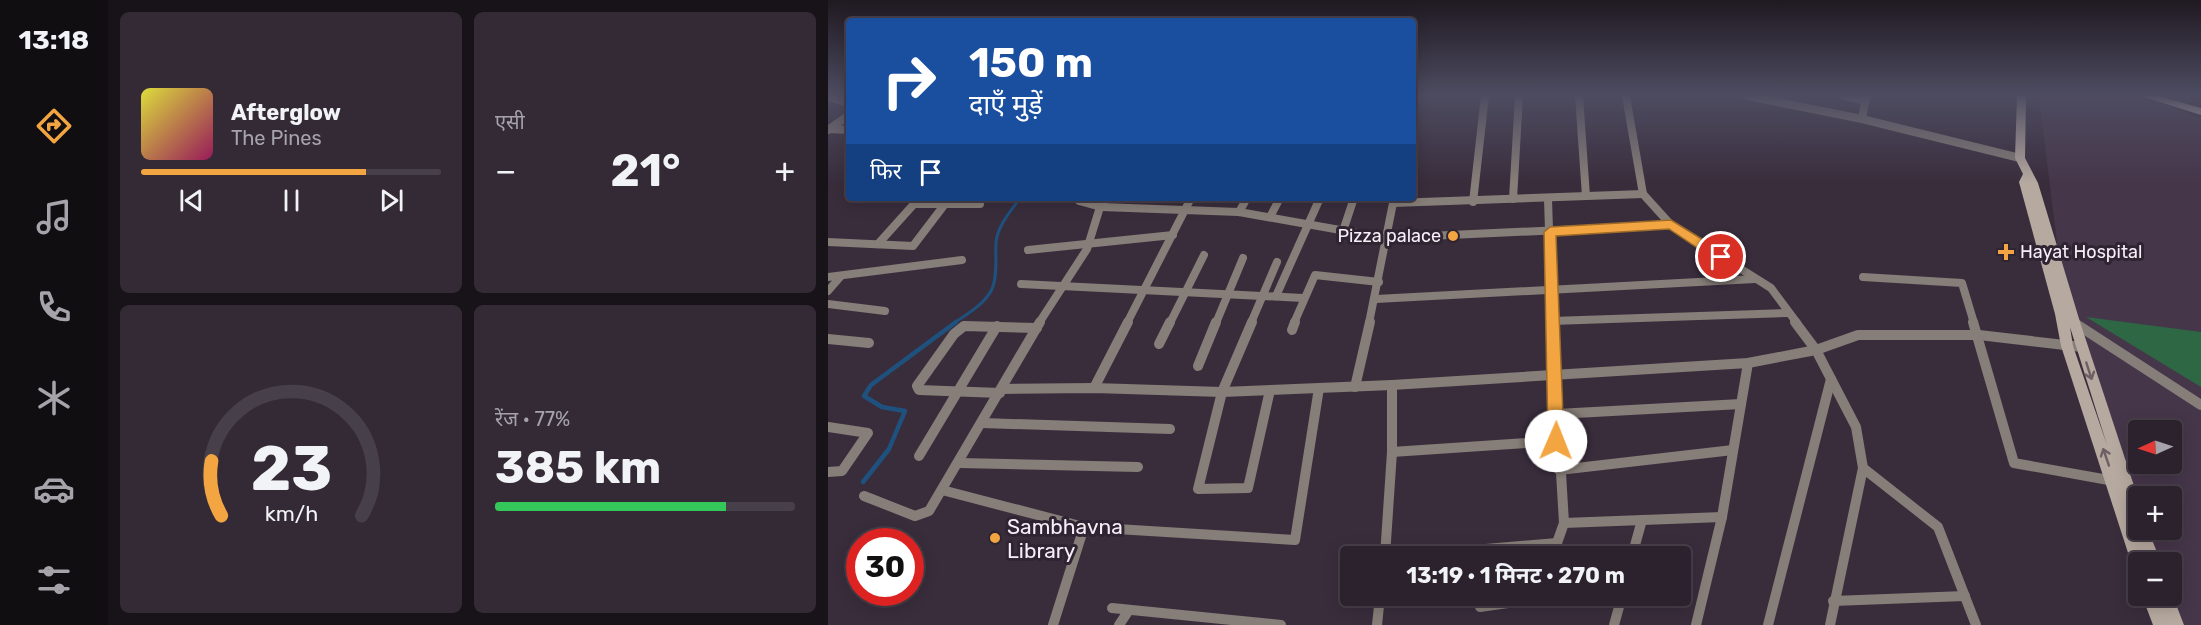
<!DOCTYPE html>
<html lang="hi">
<head>
<meta charset="utf-8">
<style>
  :root { --surface:#2b222d; --page:#332a35; --text:#f1f3f6; --muted:#a6a4aa; --line:#473f49; --accent:#f2a541 }
  body { margin:0; font-family:Rubik,"Noto Sans Devanagari",sans-serif; background:var(--page); color:var(--text); height:100vh; display:flex; flex-direction:column; font-size:22px; white-space:nowrap }
  * { box-sizing:border-box; margin:0 }
  p { font-size:20px; color:var(--muted) }
  .icon { flex:none; width:33px; height:33px; fill:none; stroke:currentColor; stroke-width:2; stroke-linecap:round; stroke-linejoin:round }
  .map { position:relative; flex:1; overflow:hidden }
  .details { display:flex; flex-direction:column; gap:12px; padding:12px; background:#181319; width:720px }
  .details>* { flex:none }
  .hud { position:absolute; left:18px; top:18px; width:570px; height:183px; border-radius:6px; box-shadow:0 3px 15px #0003,0 0 0 2px var(--line); background:#1a4fa0; color:#fff; overflow:hidden }
  .needle { width:39px; rotate:267deg }
  .controls { position:absolute; left:1300px; top:420px; display:grid; gap:12px }
  .controls a { display:grid; place-items:center; width:54px; height:54px; border-radius:6px; background:var(--surface); box-shadow:0 3px 15px #0003,0 0 0 2px var(--line); font-size:30px }
  .speed { position:absolute; left:18px; top:528px; display:flex; gap:12px; font-size:30px; font-weight:700; text-align:center }
  .speed>* { display:grid; place-content:center; width:78px; height:78px; border-radius:50%; background:var(--surface); box-shadow:0 3px 15px #0003,0 0 0 2px var(--line); line-height:1 }
  .speed .limit { border:9px solid #d22; background:#fff; color:#111 }
  .pin { position:absolute; display:grid; place-items:center; width:51px; height:51px; color:#fff; margin:-26px; border:3px solid #fff; border-radius:50%; box-shadow:0 2px 6px #0007 }
  .me { position:absolute; width:66px; margin:-33px; rotate:1deg; stroke-linejoin:round; filter:drop-shadow(0 0 4px #0008) }
  .turn { display:flex; align-items:center; gap:21px; height:126px; padding:0 24px; font-size:27px }
  .turn .icon { width:78px; height:78px; stroke-width:2.5 }
  .turn b { display:block; font-size:42px; line-height:51px }
  .then { display:flex; align-items:center; height:57px; padding:0 24px; background:#0003; gap:12px; font-size:22px }
  .big { font-size:45px; font-weight:700; line-height:1.1 }
  .details .widget { flex:1; display:flex; flex-direction:column; justify-content:center; gap:9px; min-width:0; padding:0 21px; border-radius:9px; background:var(--page) }
  .details .dial { align-items:center; gap:0 }
  .dial svg { height:156px; overflow:visible; fill:none; stroke:var(--line); stroke-width:7; stroke-linecap:round; text-anchor:middle }
  .dial text { fill:var(--text); stroke:none }
  .song { display:flex; align-items:center; gap:18px }
  .cover { width:72px; height:72px; border-radius:9px; background:linear-gradient(135deg,hsl(60 70% 55%),hsl(330 70% 35%)) }
  .played { height:6px; border-radius:3px; background:linear-gradient(90deg,var(--accent) 75%,var(--line) 75%) }
  .keys { display:flex; justify-content:space-around; direction:ltr }
  .heat { display:flex; justify-content:space-between; align-items:center; font-size:33px; direction:ltr }
  .charge { height:9px; border-radius:4px; background:linear-gradient(90deg,#34c759 77%,var(--line) 0) }
  .details .tiles { flex:1; display:grid; gap:12px; grid-template-columns:repeat(2,1fr) }
  .trip { position:absolute; left:512px; top:546px; width:351px; height:60px; border-radius:6px; background:var(--surface); box-shadow:0 3px 15px #0003,0 0 0 2px var(--line); font-weight:700; line-height:60px; text-align:center }
  main { display:flex; flex:1; min-height:0 }
  .menu { display:flex; flex-direction:column; width:108px; justify-content:space-around; align-items:center; background:#110e12; color:var(--muted) }
  .menu .icon { width:42px; height:42px }
  .menu .current { color:var(--accent) }
  .menu b { font-size:27px; color:var(--text) }
  .map>svg:first-child { display:block }
  .built { fill:#46364a; fill-rule:evenodd }
  .green { fill:#2d6744 }
  .lines { fill:none; stroke-linecap:round; stroke-linejoin:round }
  .stream-far1 { stroke:#1f517e; stroke-width:3 }
  .stream { stroke:#1f517e; stroke-width:4.5 }
  .minor-far1 { stroke:#867e78; stroke-width:8 }
  .minor { stroke:#867e78; stroke-width:10 }
  .secondary { fill:#b6a9a0; fill-rule:evenodd }
  .primary { fill:#dbc9be; fill-rule:evenodd }
  .oneway { stroke:#6c6064 }
  .route { fill:#f2a541; stroke:#9d6b2a; stroke-width:1.5 }
  .poi-dot { fill:#f2a541; stroke:#2f2432; stroke-width:2 }
  .labels { text-anchor:middle; dominant-baseline:central; stroke-width:6; stroke-linejoin:round; paint-order:stroke }
  .poi-label { font-size:18px; fill:#f7eff8; stroke:#2f2432; text-anchor:end }
  .near-poi-label { font-size:21px; fill:#f7eff8; stroke:#2f2432; text-anchor:start }
</style>
</head>
<body>
<main>
<nav class="menu">
<b>13:18</b>
<svg class="icon current" aria-label="directions" viewBox="0 0 24 24"><path d="M12 3l9 9-9 9-9-9zM9 14v-3h6M13 9l2 2-2 2"/></svg>
<svg class="icon" aria-label="music" viewBox="0 0 24 24"><path d="M9 18V5l10-2v13"/><circle cx="6" cy="18" r="3"/><circle cx="16" cy="16" r="3"/></svg>
<svg class="icon" aria-label="phone" viewBox="0 0 24 24"><path d="M5 4h4l2 5-3 2q2 4 5 5l2-3 5 2v4C11 20 4 13 5 4z"/></svg>
<svg class="icon" aria-label="climate" viewBox="0 0 24 24"><path d="M12 3v18M4 7l16 10M4 17L20 7"/></svg>
<svg class="icon" aria-label="car" viewBox="0 0 24 24"><path d="M5 17H2v-5l4-1 3-4h7l3 4 3 1v5h-3M9 17h6M6 11h13"/><circle cx="7" cy="17" r="2"/><circle cx="17" cy="17" r="2"/></svg>
<svg class="icon" aria-label="filters" viewBox="0 0 24 24"><path d="M4 7h16M4 17h16"/><circle cx="9" cy="7" r="2"/><circle cx="15" cy="17" r="2"/></svg>
</nav>
<section class="details">
<div class="tiles">
<div class="widget">
<div class="song"><i class="cover"></i><div><b>Afterglow</b><p>The Pines</p></div></div>
<div class="played"></div>
<div class="keys"><svg class="icon" aria-label="previous" viewBox="0 0 24 24"><path d="M18 5L8 12l10 7zM5 5v14"/></svg><svg class="icon" aria-label="pause" viewBox="0 0 24 24"><path d="M8 5v14M16 5v14"/></svg><svg class="icon" aria-label="next" viewBox="0 0 24 24"><path d="M6 5l10 7-10 7zM19 5v14"/></svg></div>
</div>
<div class="widget"><p>एसी</p>
<div class="heat"><a>−</a><b class="big">21°</b><a>+</a></div>
</div>
<div class="widget dial"><svg viewBox="0 0 100 80">
<path d="M14 69A42 42 0 1 1 86 69"/>
<path d="M14 69A42 42 0 0 1 9 41" stroke="#f2a541"/>
<text x="50" y="56" font-size="32" font-weight="700">23</text>
<text x="50" y="72" font-size="11">km/h</text>
</svg></div>
<div class="widget"><p>रेंज · 77%</p><b class="big">385 km</b><div class="charge"></div></div>
</div>
</section>
<div class="map">
<svg width="1373" height="625" viewBox="0 0 1373 625">
  <rect width="100%" height="100%" fill="#392d3c"/>
  <!-- built -->
  <path class="built" d="M1211,96H1316L1373,119V625H1352L1341,596H1344V562H1329L1317,530H1344V496H1311V513L1238,316ZM1311,430H1344V464H1311Z"/>
  <!-- green -->
  <polygon class="green" points="1258,317 1373,332 1373,387"/>
  <g class="lines">
    <!-- stream-far1 -->
    <path class="stream-far1" d="M126,323C139,314 157,304 164,289C170,275 167,257 168,243C169,226 183,211 192,198"/>
    <!-- stream -->
    <polyline class="stream" points="35,482 61,449 77,411 54,407 36,396 43,385 128,322"/>
    <!-- minor-far1 -->
    <g class="minor-far1">
      <polyline points="751,96 758,196"/>
      <polyline points="798,96 815,194 843,225 943,288 969,323"/>
      <polyline points="919,96 1034,119 1192,158"/>
      <polyline points="1016,96 1038,101"/>
      <polyline points="0,97 21,103"/>
      <polyline points="585,106 587,96"/>
      <polyline points="1034,119 1038,96"/>
      <polyline points="0,129 21,130"/>
      <polyline points="0,130 21,115"/>
      <polyline points="249,198 251,201 273,207 411,212 557,238 843,225"/>
      <polyline points="685,199 691,96"/>
      <polyline points="720,199 724,323"/>
      <polyline points="645,202 657,96"/>
      <polyline points="565,203 815,194"/>
      <polyline points="411,212 419,198"/>
      <polyline points="442,217 452,198"/>
      <polyline points="515,231 526,198"/>
      <polyline points="0,242 85,246 117,204"/>
      <polyline points="50,244 86,204 152,204"/>
      <polyline points="200,250 345,235"/>
      <polyline points="0,277 134,260"/>
      <polyline points="1035,277 1134,283 1146,323"/>
      <polyline points="193,284 475,298"/>
      <polyline points="0,291 13,276"/>
      <polyline points="448,296 492,198"/>
      <polyline points="548,299 927,279"/>
      <polyline points="0,304 57,311"/>
      <polyline points="724,321 960,313"/>
      <polyline points="211,323 259,249 272,207 279,198"/>
      <polyline points="299,323 363,198"/>
      <polyline points="342,323 376,255"/>
      <polyline points="388,323 415,258"/>
      <polyline points="423,323 449,262"/>
      <polyline points="466,323 487,275 551,282"/>
      <polyline points="541,323 566,198"/>
    </g>
    <!-- minor -->
    <g class="minor">
      <polyline points="424,322 394,392 370,489 420,488 442,390"/>
      <polyline points="724,322 736,523 729,543 729,556"/>
      <polyline points="967,322 988,350 1028,427 1035,468 1002,625"/>
      <polyline points="1145,322 1186,463 1286,481"/>
      <polyline points="1245,322 1373,405"/>
      <polyline points="464,330 467,322"/>
      <polyline points="0,339 41,343"/>
      <polyline points="331,344 342,322"/>
      <polyline points="370,366 388,322"/>
      <polyline points="527,387 542,322"/>
      <polyline points="266,388 300,322"/>
      <polyline points="174,389 266,388 394,392 564,385 920,363 988,350 1030,335 1151,335 1254,347"/>
      <polyline points="172,393 91,390 89,386 126,334 136,326 209,328"/>
      <polyline points="729,414 913,404"/>
      <polyline points="154,423 342,429"/>
      <polyline points="0,427 40,433 14,471 0,472"/>
      <polyline points="564,452 728,441"/>
      <polyline points="91,456 169,326"/>
      <polyline points="131,463 310,467"/>
      <polyline points="1035,468 1110,527 1148,625"/>
      <polyline points="731,470 905,450"/>
      <polyline points="114,490 256,527 467,540 491,388"/>
      <polyline points="36,496 87,516 101,511 212,322"/>
      <polyline points="736,523 894,517"/>
      <polyline points="557,556 564,452 564,385"/>
      <polyline points="576,556 729,543"/>
      <polyline points="804,556 814,520"/>
      <polyline points="1005,601 1137,596"/>
      <polyline points="652,607 729,596"/>
      <polyline points="284,608 453,625"/>
      <polyline points="225,625 256,527"/>
      <polyline points="291,625 301,610"/>
      <polyline points="549,625 552,596"/>
      <polyline points="786,625 794,596"/>
      <polyline points="868,625 894,517 920,363"/>
      <polyline points="940,625 1003,379"/>
    </g>
    <!-- secondary -->
    <g class="secondary">
      <path d="M1189,96H1198L1197,158L1210,183L1252,322L1311,501V530H1320L1333,562H1311V570L1306,567L1303,562L1233,346L1227,314L1191,182L1195,174L1187,158ZM1242,327L1279,445L1245,346Z"/>
      <polygon points="1344,594 1356,625 1325,625 1314,596 1344,596"/>
    </g>
    <!-- primary -->
    <polygon class="primary" points="1313,96 1330,96 1373,108 1373,115"/>
  </g>
  <!-- one-way arrows -->
  <defs><path id="oneway-shaft" d="M-6 0H5M1.5-3L5.5 0L1.5 3" fill="none" stroke-width="1.6" stroke-linecap="round" stroke-linejoin="round" transform="scale(1.5)"/></defs>
  <g class="oneway">
    <use href="#oneway-shaft" transform="translate(1261 371) rotate(72)"/>
    <use href="#oneway-shaft" transform="translate(1278 457) rotate(-109)"/>
  </g>
  <!-- sky -->
  <linearGradient id="sky" x2="0" y2="1"><stop stop-color="#1f1921"/><stop offset="0.52" stop-color="#4e4c61"/><stop offset="1" stop-color="#4e4c61" stop-opacity="0"/></linearGradient>
  <rect width="1373" height="183" fill="url(#sky)"/>
  <!-- route -->
  <polygon class="route" points="843,220 898,254 898,261 889,261 841,229 728,236 736,441 734,446 723,446 720,441 716,232 722,227"/>
  <!-- markers -->
  <g class="poi-dot">
    <circle cx="625" cy="236" r="6"/>
    <path d="M1175 243h6v6h6v6h-6v6h-6v-6h-6v-6h6z"/>
    <circle cx="167" cy="538" r="6"/>
  </g>
  <g class="labels">
    <!-- poi labels -->
    <g class="poi-label">
      <text x="613" y="236">Pizza palace</text>
      <text x="1192" y="252" text-anchor="start">Hayat Hospital</text>
    </g>
    <!-- near-poi labels -->
    <g class="near-poi-label">
      <text x="179" y="526">Sambhavna<tspan x="179" dy="24">Library</tspan></text>
    </g>
  </g>
</svg>
<div class="controls">
<a><svg class="needle" viewBox="-14 -14 28 28"><path d="M0-13l5 13h-10z" fill="#e53935"/><path d="M0 13l5-13h-10z" fill="#a6a4aa"/></svg></a>
<a>+</a>
<a>−</a>
</div>
<div class="speed"><div class="limit">30</div></div>
<div class="pin" style="left:893px;top:257px;background:#d93025"><svg class="icon" aria-label="arrive" viewBox="0 0 24 24"><path d="M6 21V4h12l-3 4 3 4H6"/></svg></div>
<svg class="me" style="left:728px;top:441px" viewBox="-20 -20 40 40"><circle r="19" fill="#fff"/><path d="M0-13L10 11 0 6-10 11z" fill="#f2a541"/></svg>
<div class="trip">13:19 · 1 मिनट · 270 m</div>
<div class="hud">
<div class="turn"><svg class="icon" aria-label="right" viewBox="0 0 24 24"><path d="M7 20v-9h11M14 6l5 5-5 5"/></svg><div><b>150 m</b>दाएँ मुड़ें</div></div>
<div class="then">फिर<svg class="icon" aria-label="arrive" viewBox="0 0 24 24"><path d="M6 21V4h12l-3 4 3 4H6"/></svg></div>
</div>
</div>
</main>
</body>
</html>
